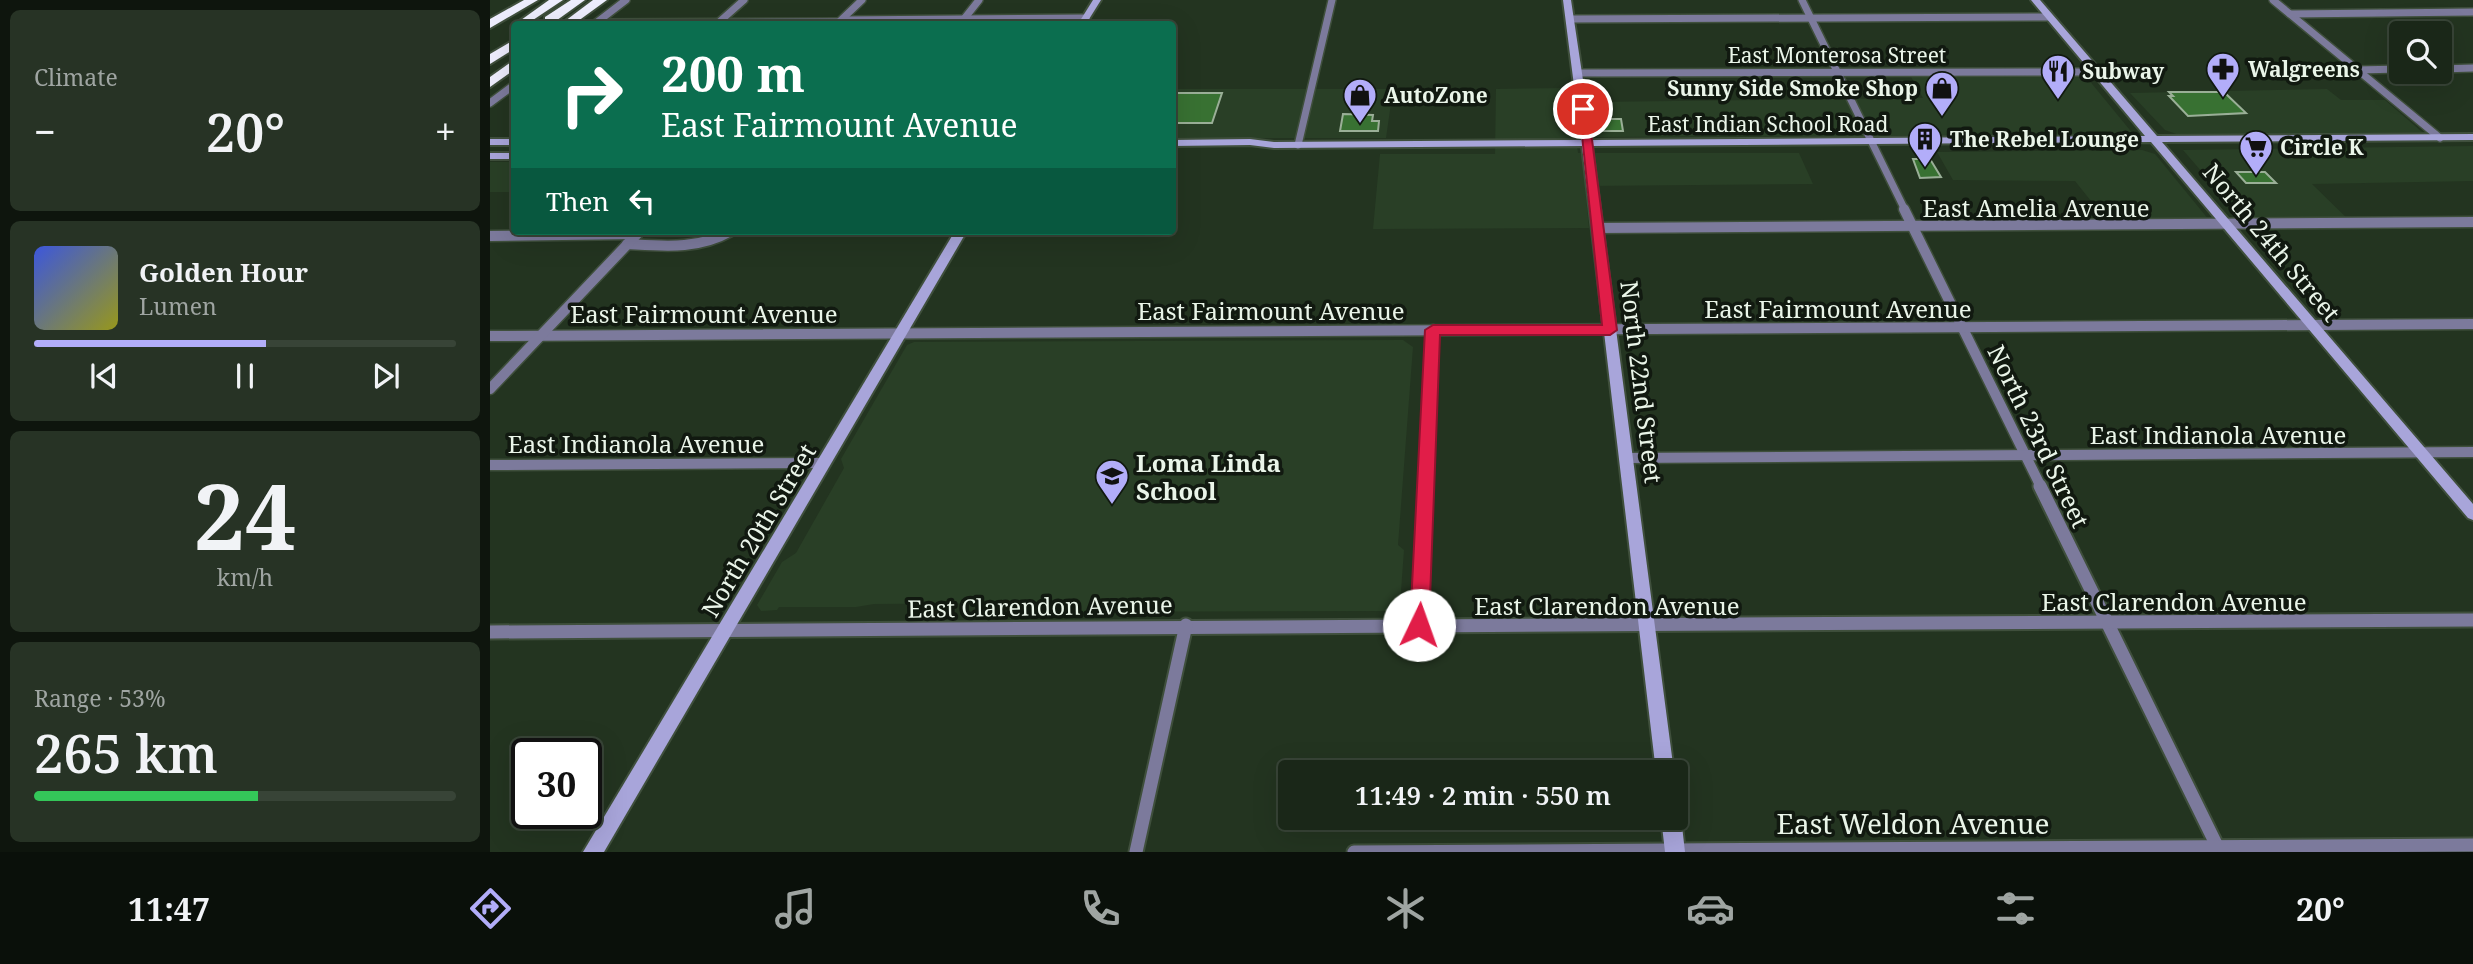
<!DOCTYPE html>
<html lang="en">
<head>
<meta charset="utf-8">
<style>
  :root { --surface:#1a2718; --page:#273325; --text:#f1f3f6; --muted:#9fa5a2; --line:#384437; --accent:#b2adf9 }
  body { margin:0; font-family:"Noto Serif",serif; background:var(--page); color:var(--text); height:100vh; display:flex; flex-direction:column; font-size:26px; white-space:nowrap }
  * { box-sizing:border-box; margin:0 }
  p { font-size:23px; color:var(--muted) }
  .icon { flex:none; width:38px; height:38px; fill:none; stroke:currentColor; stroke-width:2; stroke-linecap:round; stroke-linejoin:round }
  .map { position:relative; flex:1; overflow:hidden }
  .panel { display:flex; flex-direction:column; gap:10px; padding:10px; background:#0e150d; width:490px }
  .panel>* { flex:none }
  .banner { position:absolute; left:21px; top:21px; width:665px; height:214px; border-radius:7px; box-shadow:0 7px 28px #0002,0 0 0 2px var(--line); background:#0b6e4f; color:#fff; overflow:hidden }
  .fabs { position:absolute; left:1899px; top:21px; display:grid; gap:14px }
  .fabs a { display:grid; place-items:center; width:63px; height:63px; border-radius:7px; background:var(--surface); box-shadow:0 7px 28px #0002,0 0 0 2px var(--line); font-size:35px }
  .speed { position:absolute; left:21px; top:738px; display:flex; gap:14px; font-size:35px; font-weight:700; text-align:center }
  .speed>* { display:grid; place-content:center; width:91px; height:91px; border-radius:50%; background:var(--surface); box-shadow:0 7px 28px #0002,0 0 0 2px var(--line); line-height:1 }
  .speed .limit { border:4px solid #111; border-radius:10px; background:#fff; color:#111 }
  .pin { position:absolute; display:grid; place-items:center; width:60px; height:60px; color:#fff; margin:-30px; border:4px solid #fff; border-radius:50%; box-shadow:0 2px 7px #0007 }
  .me { position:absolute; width:77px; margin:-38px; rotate:3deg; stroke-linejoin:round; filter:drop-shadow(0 0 5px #0008) }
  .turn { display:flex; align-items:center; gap:24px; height:147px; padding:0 35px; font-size:32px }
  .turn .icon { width:91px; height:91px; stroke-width:2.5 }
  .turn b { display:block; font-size:49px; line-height:60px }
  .then { display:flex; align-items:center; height:66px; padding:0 35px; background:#0003; gap:14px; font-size:26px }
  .big { font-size:52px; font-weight:600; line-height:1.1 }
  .panel .tile { flex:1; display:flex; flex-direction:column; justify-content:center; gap:10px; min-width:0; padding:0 24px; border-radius:10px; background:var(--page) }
  .panel .dial { align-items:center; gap:0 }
  .dial b { font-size:91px; line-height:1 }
  .song { display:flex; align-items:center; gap:21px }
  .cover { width:84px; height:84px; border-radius:10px; background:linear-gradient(135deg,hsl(230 70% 55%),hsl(60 70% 35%)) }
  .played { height:7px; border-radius:4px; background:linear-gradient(90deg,var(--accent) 55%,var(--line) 55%) }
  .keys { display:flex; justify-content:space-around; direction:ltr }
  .heat { display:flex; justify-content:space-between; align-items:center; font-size:38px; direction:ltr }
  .charge { height:10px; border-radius:5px; background:linear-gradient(90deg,#34c759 53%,var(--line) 0) }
  .trip { position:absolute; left:788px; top:760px; width:410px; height:70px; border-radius:7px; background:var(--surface); box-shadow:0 7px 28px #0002,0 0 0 2px var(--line); font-weight:600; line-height:70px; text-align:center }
  .menu { display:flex; height:112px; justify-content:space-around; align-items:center; background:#0a100a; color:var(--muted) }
  .menu .icon { width:49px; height:49px }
  .menu .current { color:var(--accent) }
  .menu b { font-size:32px; color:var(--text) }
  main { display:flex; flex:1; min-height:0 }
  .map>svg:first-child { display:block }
  .built { fill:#293f26 }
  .building { fill:#387132; stroke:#9aaf97; stroke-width:2 }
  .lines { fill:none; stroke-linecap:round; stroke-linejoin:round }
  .street-far2-casing { stroke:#3f4f3c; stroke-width:10 }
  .street-far1-casing { stroke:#3f4f3c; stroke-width:13 }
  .street-casing { stroke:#3f4f3c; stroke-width:17 }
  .secondary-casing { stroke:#3f4f3c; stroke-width:4 }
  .highway-casing { stroke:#3f4f3c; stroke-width:4 }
  .street-far2 { stroke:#7c7a9c; stroke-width:7 }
  .street-far1 { stroke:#7c7a9c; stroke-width:10 }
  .street { stroke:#7c7a9c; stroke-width:13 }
  .secondary { fill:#a8a5da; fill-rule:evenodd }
  .highway { fill:#ededfd; fill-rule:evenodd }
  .route { fill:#e11d48; stroke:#92132f; stroke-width:2 }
  .labels { text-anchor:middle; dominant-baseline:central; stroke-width:7; stroke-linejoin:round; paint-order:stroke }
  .far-street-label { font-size:21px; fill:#eaf5e9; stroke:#111910 }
  .far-poi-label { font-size:21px; font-weight:bold; fill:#eaf5e9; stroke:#111910; text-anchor:start }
  .street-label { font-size:24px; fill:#eaf5e9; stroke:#111910 }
  .poi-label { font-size:24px; font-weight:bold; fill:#eaf5e9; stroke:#111910; text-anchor:start }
  .near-street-label { font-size:28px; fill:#eaf5e9; stroke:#111910 }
</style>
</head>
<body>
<main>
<section class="panel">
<div class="tile"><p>Climate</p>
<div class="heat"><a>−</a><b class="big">20°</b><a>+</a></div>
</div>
<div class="tile">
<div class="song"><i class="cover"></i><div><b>Golden Hour</b><p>Lumen</p></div></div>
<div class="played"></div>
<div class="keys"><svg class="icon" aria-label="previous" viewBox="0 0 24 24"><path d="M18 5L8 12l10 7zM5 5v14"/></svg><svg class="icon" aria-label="pause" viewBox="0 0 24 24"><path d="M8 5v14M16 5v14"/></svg><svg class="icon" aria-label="next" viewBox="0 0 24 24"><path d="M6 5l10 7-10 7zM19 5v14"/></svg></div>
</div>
<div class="tile dial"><b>24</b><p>km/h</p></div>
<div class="tile"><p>Range · 53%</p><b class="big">265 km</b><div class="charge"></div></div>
</section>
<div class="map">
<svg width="1983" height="852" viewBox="0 0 1983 852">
  <rect width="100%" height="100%" fill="#233420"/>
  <!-- built -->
  <g class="built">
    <polygon points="1416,68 1589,68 1644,135 1103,137 1101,102 1433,98"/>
    <polygon points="1080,88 1088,153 1309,153 1323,184 1095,186 1099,228 883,229 890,154 1005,154 1006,89"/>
    <polygon points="682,89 903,89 896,138 683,138"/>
    <polygon points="1837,89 1851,100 1895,100 1932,132 1689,135 1675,130 1640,93"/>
    <polygon points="1983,146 1983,181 1822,184 1867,228 1762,230 1693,150"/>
    <polygon points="1652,150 1665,154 1719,220 1617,221 1585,181 1463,180 1447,152"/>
    <rect x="0" y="162" width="24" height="30"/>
    <polygon points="913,340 923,347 908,545 914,550 910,605 902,611 536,612 513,603 384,604 366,607 289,607 287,610 271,611 267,605 292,562 306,553 354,468 351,459 417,345 424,342"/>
  </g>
  <!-- building -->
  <g class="building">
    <polygon points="1679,92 1729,92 1736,94 1756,113 1698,116 1679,96 1683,96"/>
    <polygon points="682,93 732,93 722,123 682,123"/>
    <polygon points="853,114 883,115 882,121 889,121 888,131 850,131"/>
    <polygon points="1109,119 1131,119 1133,131 1111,131"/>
    <polygon points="1423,159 1440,159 1451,177 1430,178"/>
    <polygon points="1746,172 1775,172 1786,183 1756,183"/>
  </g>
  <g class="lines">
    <defs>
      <g id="street-far2">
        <polyline points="1312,0 1415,210"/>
        <polyline points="1783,0 1950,138"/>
        <polyline points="1800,14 1983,12"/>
        <polyline points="474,19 489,0"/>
        <polyline points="1080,19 1559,17"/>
        <polyline points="352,20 596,18"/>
        <polyline points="350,21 372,0"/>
        <polyline points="106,23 136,0"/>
        <polyline points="107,23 348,22"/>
        <polyline points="228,23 254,0"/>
        <polyline points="1950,69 1983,68"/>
        <polyline points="1867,70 1911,69"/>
        <polyline points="1087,73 1606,72"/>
        <polyline points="0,103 24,85"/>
        <polyline points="808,145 842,0"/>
      </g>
      <g id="street-far1">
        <polyline points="1414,209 1551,487"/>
        <polyline points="1109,228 1983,222"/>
        <polyline points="0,236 146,234"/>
        <path d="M137,244C173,246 208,250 241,231"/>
        <polyline points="0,336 1983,324"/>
        <polyline points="0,389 150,231"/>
        <polyline points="1137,458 1983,452"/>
        <polyline points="0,465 334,463"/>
        <polyline points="936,487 943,330"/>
      </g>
      <g id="street">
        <polyline points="1550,486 1730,852"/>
        <polyline points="929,625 936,486"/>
        <path d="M0,632C661,625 1322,625 1983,620"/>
        <polyline points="646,852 696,625"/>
        <polyline points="864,852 1983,845"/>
      </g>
      <g id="secondary">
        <polygon points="603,0 611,0 596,24 588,24"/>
        <polygon points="1073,0 1081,0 1102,140 1655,136 1541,0 1550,0 1667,136 1983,134 1983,140 1672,142 1983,504 1983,520 1978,518 1661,142 1102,146 1184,772 1166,772 1092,146 784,148 760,145 682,146 682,140 760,139 784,142 1091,140"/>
        <rect x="0" y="139" width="24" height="6"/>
        <rect x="0" y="153" width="24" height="6"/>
        <polygon points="465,231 477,231 114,852 93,852"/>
        <polygon points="1185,809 1191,817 1195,852 1175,852 1171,817 1185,817"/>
      </g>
      <g id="highway">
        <polygon points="34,0 48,0 0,28 0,19"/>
        <polygon points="59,0 73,0 37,24 24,25"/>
        <polygon points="81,0 95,0 63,23 55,23 55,17"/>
        <polygon points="103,0 117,0 84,24 71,24"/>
        <polygon points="24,40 24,49 0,64 0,54"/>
        <polygon points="24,60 24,70 0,87 0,77"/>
      </g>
    </defs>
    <!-- street-far2 casing -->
    <use href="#street-far2" class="street-far2-casing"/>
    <!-- street-far1 casing -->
    <use href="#street-far1" class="street-far1-casing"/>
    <!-- street casing -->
    <use href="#street" class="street-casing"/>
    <!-- secondary casing -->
    <use href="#secondary" class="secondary-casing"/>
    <!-- highway casing -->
    <use href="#highway" class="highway-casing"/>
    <!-- street-far2 -->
    <use href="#street-far2" class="street-far2"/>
    <!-- street-far1 -->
    <use href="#street-far1" class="street-far1"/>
    <!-- street -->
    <use href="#street" class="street"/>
    <!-- secondary -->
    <use href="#secondary" class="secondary"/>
    <!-- highway -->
    <use href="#highway" class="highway"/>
  </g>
  <!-- route -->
  <polygon class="route" points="1089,107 1098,109 1127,330 1120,335 950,335 939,625 936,631 929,633 923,631 920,625 935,330 943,325 1112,325"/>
  <!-- icons -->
  <defs>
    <symbol id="pharmacy-pin" viewBox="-11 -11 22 30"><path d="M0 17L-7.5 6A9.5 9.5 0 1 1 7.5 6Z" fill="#b2adf9" stroke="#111910"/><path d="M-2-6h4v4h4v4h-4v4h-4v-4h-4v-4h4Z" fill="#111"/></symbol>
    <symbol id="restaurant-pin" viewBox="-11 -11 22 30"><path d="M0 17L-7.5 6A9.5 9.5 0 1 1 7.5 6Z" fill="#b2adf9" stroke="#111910"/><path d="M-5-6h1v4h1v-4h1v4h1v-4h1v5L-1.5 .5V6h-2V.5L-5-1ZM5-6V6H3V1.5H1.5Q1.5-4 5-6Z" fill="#111"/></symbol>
    <symbol id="shop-pin" viewBox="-11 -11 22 30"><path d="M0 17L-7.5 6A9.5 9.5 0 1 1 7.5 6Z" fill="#b2adf9" stroke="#111910"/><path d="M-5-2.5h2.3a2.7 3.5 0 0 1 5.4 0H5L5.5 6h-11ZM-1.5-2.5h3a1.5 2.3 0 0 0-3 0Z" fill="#111"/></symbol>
    <symbol id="building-pin" viewBox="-11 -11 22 30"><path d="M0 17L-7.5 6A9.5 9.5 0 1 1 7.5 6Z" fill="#b2adf9" stroke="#111910"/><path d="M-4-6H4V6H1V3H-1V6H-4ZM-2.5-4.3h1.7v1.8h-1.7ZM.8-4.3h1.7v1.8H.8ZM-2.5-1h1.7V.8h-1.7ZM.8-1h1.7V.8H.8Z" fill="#111"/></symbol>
    <symbol id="supermarket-pin" viewBox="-11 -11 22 30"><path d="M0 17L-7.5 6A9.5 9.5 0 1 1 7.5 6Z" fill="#b2adf9" stroke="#111910"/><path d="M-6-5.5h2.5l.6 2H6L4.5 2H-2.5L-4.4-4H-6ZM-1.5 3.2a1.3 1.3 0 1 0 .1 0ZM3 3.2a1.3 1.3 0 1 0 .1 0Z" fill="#111"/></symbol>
    <symbol id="school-pin" viewBox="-11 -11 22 30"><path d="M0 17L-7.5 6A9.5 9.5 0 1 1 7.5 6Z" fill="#b2adf9" stroke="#111910"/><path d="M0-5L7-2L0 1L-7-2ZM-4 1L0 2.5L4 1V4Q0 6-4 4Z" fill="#111"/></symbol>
  </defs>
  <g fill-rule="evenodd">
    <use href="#pharmacy-pin" x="1714" y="50" width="38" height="52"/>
    <use href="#restaurant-pin" x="1549" y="52" width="38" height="52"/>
    <use href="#shop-pin" x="1433" y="69" width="38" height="52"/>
    <use href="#shop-pin" x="851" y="76" width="38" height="52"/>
    <use href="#building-pin" x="1416" y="120" width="38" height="52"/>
    <use href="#supermarket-pin" x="1747" y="128" width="38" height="52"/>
    <use href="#school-pin" x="603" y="457" width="38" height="52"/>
  </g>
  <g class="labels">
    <!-- far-street labels -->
    <g class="far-street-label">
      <text x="1347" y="55">East Monterosa Street</text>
      <text x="1278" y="124">East Indian School Road</text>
    </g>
    <!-- far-poi labels -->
    <g class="far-poi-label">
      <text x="1758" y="69">Walgreens</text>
      <text x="1592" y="71">Subway</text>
      <text x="1428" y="88" text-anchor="end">Sunny Side Smoke Shop</text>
      <text x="894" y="95">AutoZone</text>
      <text x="1460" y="139">The Rebel Lounge</text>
      <text x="1790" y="147">Circle K</text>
    </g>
    <!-- street labels -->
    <g class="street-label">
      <text x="1546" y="207">East Amelia Avenue</text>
      <text transform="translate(1782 242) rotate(50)">North 24th Street</text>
      <text x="1348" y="308">East Fairmount Avenue</text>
      <text x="781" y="310">East Fairmount Avenue</text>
      <text x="214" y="313">East Fairmount Avenue</text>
      <text transform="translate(1152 382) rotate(83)">North 22nd Street</text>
      <text x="1728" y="434">East Indianola Avenue</text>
      <text transform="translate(1549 436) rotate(64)">North 23rd Street</text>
      <text x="146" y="443">East Indianola Avenue</text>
      <text transform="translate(268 530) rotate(-59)">North 20th Street</text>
      <text x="1684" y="601">East Clarendon Avenue</text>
      <text x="1117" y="605">East Clarendon Avenue</text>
      <text transform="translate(550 606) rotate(-1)">East Clarendon Avenue</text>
    </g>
    <!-- poi labels -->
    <g class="poi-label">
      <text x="646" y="462">Loma Linda<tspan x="646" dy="28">School</tspan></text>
    </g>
    <!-- near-street labels -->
    <g class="near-street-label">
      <text x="1423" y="823">East Weldon Avenue</text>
    </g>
  </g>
</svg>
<div class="fabs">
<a><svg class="icon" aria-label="search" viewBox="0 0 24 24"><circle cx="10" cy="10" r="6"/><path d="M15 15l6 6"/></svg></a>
</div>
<div class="speed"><div class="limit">30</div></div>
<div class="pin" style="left:1093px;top:109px;background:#d93025"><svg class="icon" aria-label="arrive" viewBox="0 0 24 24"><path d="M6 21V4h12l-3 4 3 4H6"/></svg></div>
<svg class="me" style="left:929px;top:625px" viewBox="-20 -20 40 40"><circle r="19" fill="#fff"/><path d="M0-13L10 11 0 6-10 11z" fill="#e11d48"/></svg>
<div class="trip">11:49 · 2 min · 550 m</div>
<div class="banner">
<div class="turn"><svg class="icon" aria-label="right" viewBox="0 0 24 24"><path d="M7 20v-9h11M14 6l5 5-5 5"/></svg><div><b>200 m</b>East Fairmount Avenue</div></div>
<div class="then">Then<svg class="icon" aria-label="left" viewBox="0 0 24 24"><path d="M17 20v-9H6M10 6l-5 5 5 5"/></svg></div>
</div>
</div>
</main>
<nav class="menu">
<b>11:47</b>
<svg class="icon current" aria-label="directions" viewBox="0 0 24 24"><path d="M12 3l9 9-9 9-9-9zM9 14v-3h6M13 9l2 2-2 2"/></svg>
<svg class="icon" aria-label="music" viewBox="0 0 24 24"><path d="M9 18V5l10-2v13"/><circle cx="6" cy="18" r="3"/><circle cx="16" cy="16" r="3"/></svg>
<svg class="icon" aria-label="phone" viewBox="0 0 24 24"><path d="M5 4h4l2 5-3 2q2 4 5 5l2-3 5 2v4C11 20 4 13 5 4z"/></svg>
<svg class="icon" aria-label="climate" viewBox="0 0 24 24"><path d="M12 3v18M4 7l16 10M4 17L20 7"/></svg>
<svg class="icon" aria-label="car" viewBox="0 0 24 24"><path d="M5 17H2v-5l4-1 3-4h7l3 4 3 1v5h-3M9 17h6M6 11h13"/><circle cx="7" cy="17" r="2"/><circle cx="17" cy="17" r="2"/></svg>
<svg class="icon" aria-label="filters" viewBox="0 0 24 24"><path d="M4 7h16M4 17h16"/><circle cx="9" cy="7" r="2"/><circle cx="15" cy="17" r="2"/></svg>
<b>20°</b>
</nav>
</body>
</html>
